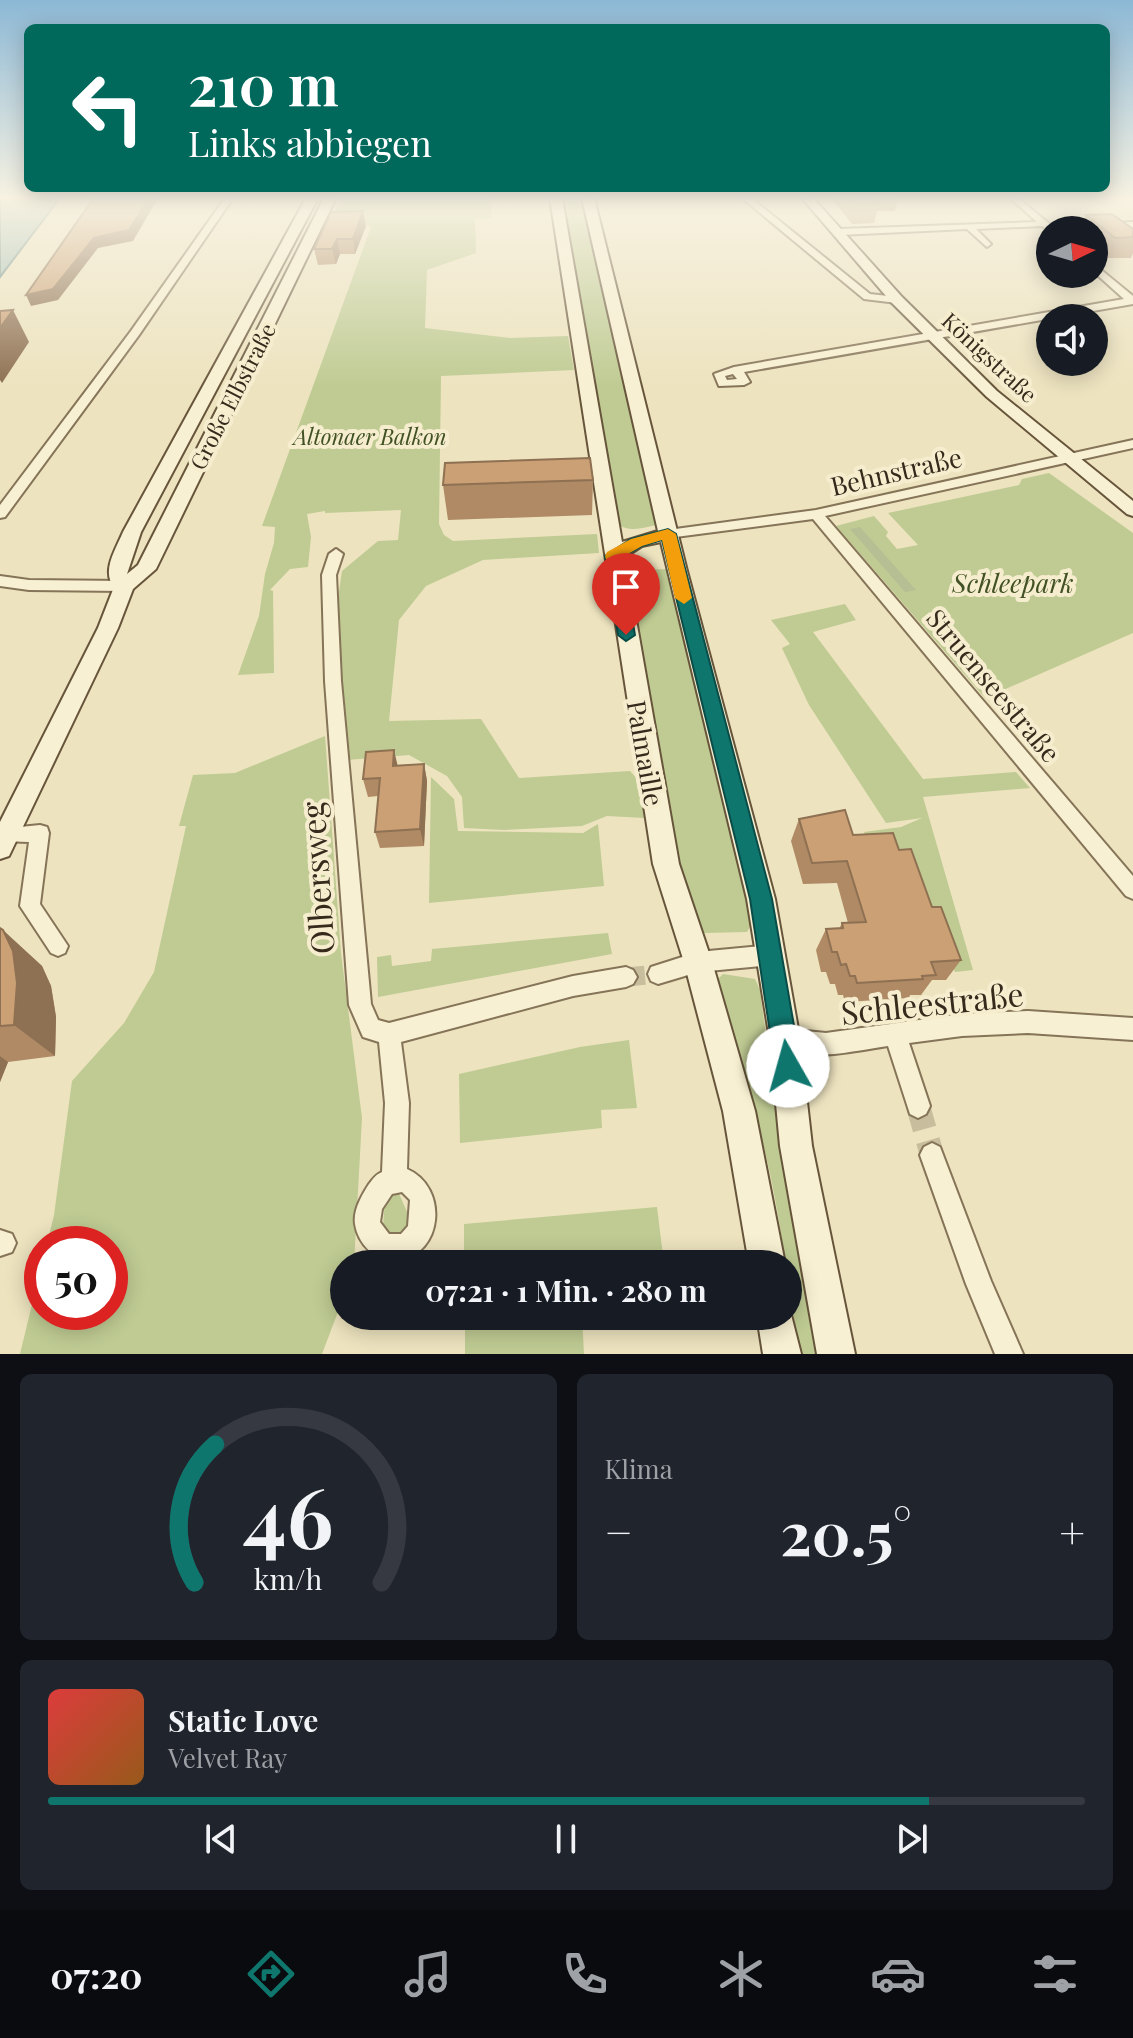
<!DOCTYPE html>
<html lang="de">
<head>
<meta charset="utf-8">
<style>
  :root { --surface:#171b24; --page:#20242c; --text:#f1f3f6; --muted:#9ea1a6; --line:#363941; --accent:#0f766e }
  body { margin:0; font-family:"Playfair Display",serif; background:var(--page); color:var(--text); height:100vh; display:flex; flex-direction:column; font-size:30px; white-space:nowrap }
  * { box-sizing:border-box; margin:0 }
  p { font-size:26px; color:var(--muted) }
  .icon { flex:none; width:44px; height:44px; fill:none; stroke:currentColor; stroke-width:2; stroke-linecap:round; stroke-linejoin:round }
  .map { position:relative; height:1354px; overflow:hidden }
  .side { display:flex; flex-direction:column; gap:20px; padding:20px; background:#0d0f14; flex:1 }
  .side>* { flex:none }
  .top-card { position:absolute; left:24px; top:24px; width:1086px; height:168px; border-radius:12px; box-shadow:0 4px 20px #0003; background:#00695c; color:#fff; overflow:hidden }
  .needle { width:52px; rotate:85deg }
  .tools { position:absolute; left:1036px; top:216px; display:grid; gap:16px }
  .tools a { display:grid; place-items:center; width:72px; height:72px; border-radius:50%; background:var(--surface); box-shadow:0 4px 20px #0003; font-size:40px }
  .speed { position:absolute; left:24px; top:1226px; display:flex; gap:16px; font-size:40px; font-weight:700; text-align:center }
  .speed>* { display:grid; place-content:center; width:104px; height:104px; border-radius:50%; background:var(--surface); box-shadow:0 4px 20px #0003; line-height:1 }
  .speed .limit { border:12px solid #d22; background:#fff; color:#111 }
  .pin { position:absolute; display:grid; place-items:center; width:68px; height:68px; color:#fff; margin:-82px -34px; border-radius:50% 50% 50% 0; rotate:-45deg; box-shadow:0 0 8px #0007 }
  .pin .icon { rotate:45deg }
  .me { position:absolute; width:88px; margin:-44px; rotate:353deg; stroke-linejoin:round; filter:drop-shadow(0 0 6px #0008) }
  .turn { display:flex; align-items:center; gap:28px; height:168px; padding:0 32px; font-size:36px }
  .turn .icon { width:104px; height:104px; stroke-width:2.5 }
  .turn b { display:block; font-size:56px; line-height:68px }
  .big { font-size:60px; font-weight:700; line-height:1.1 }
  .side .widget { flex:1; display:flex; flex-direction:column; justify-content:center; gap:12px; min-width:0; padding:0 28px; border-radius:12px; background:var(--page) }
  .side .dial { align-items:center; gap:0 }
  .dial svg { height:208px; overflow:visible; fill:none; stroke:var(--line); stroke-width:7; stroke-linecap:round; text-anchor:middle }
  .dial text { fill:var(--text); stroke:none }
  .song { display:flex; align-items:center; gap:24px }
  .cover { width:96px; height:96px; border-radius:12px; background:linear-gradient(135deg,hsl(0 70% 55%),hsl(30 70% 35%)) }
  .played { height:8px; border-radius:4px; background:linear-gradient(90deg,var(--accent) 85%,var(--line) 85%) }
  .keys { display:flex; justify-content:space-around; direction:ltr }
  .heat { display:flex; justify-content:space-between; align-items:center; font-size:44px; direction:ltr }
  .side .tiles { flex:1; display:grid; gap:20px; grid-template-columns:1fr 1fr }
  .widget:last-child { grid-column:span 2 }
  .trip { position:absolute; left:330px; top:1250px; width:472px; height:80px; border-radius:40px; background:var(--surface); box-shadow:0 4px 20px #0003; font-weight:700; line-height:80px; text-align:center }
  .menu { display:flex; height:128px; justify-content:space-around; align-items:center; background:#090b0e; color:var(--muted) }
  .menu .icon { width:56px; height:56px }
  .menu .on { color:var(--accent) }
  .menu b { font-size:36px; color:var(--text) }
  .map>svg:first-child { display:block }
  .green { fill:#bfcb93 }
  .cemetery { fill:#b6bf93 }
  .water { fill:#a2bfb9; stroke:#6a8c87; stroke-width:2 }
  .lines { fill:none; stroke-linecap:round; stroke-linejoin:round }
  .street-tunnel-far1 { stroke:#c8be9e; stroke-width:19; stroke-dasharray:19 9; stroke-linecap:butt }
  .street-tunnel { stroke:#c8be9e; stroke-width:24; stroke-dasharray:24 12; stroke-linecap:butt }
  .street-casing { stroke:#857458; stroke-width:4 }
  .secondary-casing { stroke:#67553b; stroke-width:4 }
  .street { fill:#f8f0d2; fill-rule:evenodd }
  .secondary { fill:#f8f0d2; fill-rule:evenodd }
  .wall { fill:#af8a65 }
  .shaded-wall { fill:#8e7052 }
  .building { fill:#cba075; stroke:#8e7052; stroke-width:2 }
  .route { fill:#0f766e; stroke:#0a4d48; stroke-width:2 }
  .slow { fill:#f59e0b }
  .labels { text-anchor:middle; dominant-baseline:central; stroke-width:8; stroke-linejoin:round; paint-order:stroke }
  .far-street-label { font-size:22px; fill:#352a1c; stroke:#f5edce }
  .far-park-label { font-size:22px; font-style:italic; fill:#415123; stroke:#f5edce }
  .street-label { font-size:26px; fill:#352a1c; stroke:#f5edce }
  .park-label { font-size:26px; font-style:italic; fill:#415123; stroke:#f5edce }
  .near-street-label { font-size:32px; fill:#352a1c; stroke:#f5edce }
</style>
</head>
<body>
<div class="map">
<svg width="1133" height="1354" viewBox="0 0 1133 1354">
  <rect width="100%" height="100%" fill="#ede3bf"/>
  <!-- green -->
  <g class="green">
    <polygon points="341,198 492,198 491,218 475,219 476,253 427,270 425,328 510,338 568,336 574,370 441,376 439,524 444,535 453,541 597,534 599,553 483,560 426,586 399,620 389,721 481,719 519,778 630,771 639,781 645,818 607,816 582,826 504,830 464,828 462,797 447,776 409,755 347,760 336,612 342,571 378,541 398,540 401,510 325,513 325,511 307,514 311,537 308,567 290,569 270,590 273,591 274,673 238,675 259,616 265,574 274,543 275,527 262,526 371,227 350,217 333,216"/>
    <path d="M560,198H583L586,204L656,525C645,528 629,532 619,525Z"/>
    <polygon points="1049,473 1133,533 1133,633 985,698 836,526 874,516 888,532 886,536 897,549 918,545 888,513 1019,485 1022,479"/>
    <polygon points="666,569 752,923 747,932 704,933 691,907 678,860 625,571"/>
    <polygon points="845,604 856,620 813,632 923,779 1016,772 1030,788 923,797 973,970 955,972 909,857 874,858 864,832 901,827 922,818 886,823 809,705 782,648 790,644 771,620"/>
    <polygon points="325,736 341,953 362,1118 354,1264 344,1264 344,1296 322,1354 20,1354 42,1263 42,1312 110,1312 110,1244 47,1244 54,1215 72,1081 124,1023 154,972 186,826 179,826 193,775 235,773"/>
    <polygon points="431,777 454,799 458,831 583,833 598,824 604,886 429,903"/>
    <polygon points="608,933 612,954 378,997 377,957 391,955 392,966 431,961 432,949"/>
    <path d="M723,974L755,979L760,990L785,1179L818,1354H800L788,1287V1264H785C774,1166 745,1074 717,980Z"/>
    <polygon points="629,1040 637,1108 601,1110 602,1128 460,1143 459,1074 580,1047"/>
    <polygon points="397,1189 411,1221 406,1232 393,1238 383,1227 385,1199"/>
    <polygon points="657,1207 664,1264 464,1264 464,1224"/>
    <polygon points="465,1316 582,1316 584,1354 465,1354"/>
  </g>
  <!-- cemetery -->
  <polygon class="cemetery" points="860,527 916,590 905,592 850,529"/>
  <!-- water -->
  <polygon class="water" points="0,198 60,198 0,277"/>
  <g class="lines">
    <!-- street-tunnel-far1 -->
    <polyline class="street-tunnel-far1" points="626,977 658,974"/>
    <!-- street-tunnel -->
    <polyline class="street-tunnel" points="918,1106 932,1155"/>
    <defs>
      <g id="street">
        <polygon points="225,198 233,198 139,335 5,517 0,518 0,505 131,331"/>
        <polygon points="742,198 751,198 870,294 897,297 902,300 897,303 864,299"/>
        <polygon points="1010,198 1018,198 1052,226 1133,222 1133,228 1050,231 1042,226 976,229 991,244 987,247 967,229 839,235 835,232 839,229 1037,222"/>
        <path d="M1094,264L1133,296V304L744,372L750,382L744,385L719,386L714,374L734,367L1124,299L1094,272ZM733,374L737,379L727,380L725,376Z"/>
        <polygon points="1133,440 1133,448 825,516 1133,876 1133,899 1126,896 813,519 668,538 661,534 668,530 816,510"/>
        <path d="M336,549L343,554L336,575L341,681L371,1004L378,1020L389,1023L573,976L626,967L633,970L637,977L633,984L626,987L573,996L401,1042L409,1103L407,1169C449,1187 443,1255 398,1260C376,1263 358,1244 355,1224C353,1210 362,1195 369,1184C374,1178 375,1175 382,1172L385,1103L379,1042L363,1037L349,1005L325,681L322,575L329,554ZM402,1192L410,1200L408,1226L401,1234H389L380,1222L382,1209L392,1194Z"/>
        <polygon points="0,576 29,580 124,581 131,586 124,591 29,590 0,586"/>
        <polygon points="40,825 47,827 49,833 40,904 68,946 65,953 58,956 51,953 20,906 29,842 0,841 0,829"/>
        <polygon points="772,945 779,948 782,955 779,962 772,965 698,972 658,984 651,981 648,974 651,967 698,952"/>
        <path d="M1028,1011L1133,1018V1040L1028,1033L962,1036L909,1043L930,1106L926,1114L918,1118L910,1114L888,1046C853,1051 811,1062 777,1048L774,1040L777,1032L785,1029L826,1033L962,1014Z"/>
        <polygon points="932,1143 940,1147 991,1281 1023,1354 995,1354 966,1284 920,1155 924,1147"/>
        <polygon points="0,1230 12,1234 16,1243 12,1252 0,1256"/>
      </g>
      <g id="secondary">
        <path d="M306,198H318L141,532L127,574L138,565L324,198H336L156,569L133,589L118,628L9,856L0,859V822L98,628L114,587C101,571 116,549 123,532Z"/>
        <polygon points="550,198 562,198 622,542 658,531 582,198 594,198 687,571 775,899 800,1040 812,1146 855,1354 817,1354 780,1146 770,1040 747,899 661,542 642,546 625,557 679,864 712,962 755,1111 785,1264 749,1264 723,1111 684,962 653,864"/>
        <polygon points="802,198 813,198 902,297 997,391 1133,501 1133,516 1127,514 987,397 892,303"/>
        <polygon points="788,1303 801,1354 763,1354 757,1316 788,1316"/>
      </g>
    </defs>
    <!-- street casing -->
    <use href="#street" class="street-casing"/>
    <!-- secondary casing -->
    <use href="#secondary" class="secondary-casing"/>
    <!-- street -->
    <use href="#street" class="street"/>
    <!-- secondary -->
    <use href="#secondary" class="secondary"/>
  </g>
  <!-- wall -->
  <g class="wall">
    <polygon points="831,198 898,198 895,211 877,211 874,223 852,224"/>
    <polygon points="1086,215 1133,229 1133,253 1131,258 1106,258 1094,249 1094,230 1079,230"/>
    <polygon points="366,226 355,254 340,254 336,264 318,265 314,249"/>
    <polygon points="593,480 592,515 448,520 443,485"/>
    <polygon points="424,764 427,781 424,846 380,848 375,832 378,796 368,797 363,779 398,765"/>
    <polygon points="799,819 899,850 961,960 946,980 932,980 921,995 910,995 909,998 845,1002 843,995 838,995 835,984 830,984 826,972 821,972 816,950 826,929 839,929 842,923 848,923 837,883 803,884 791,841"/>
    <polygon points="0,928 42,966 51,986 56,1017 55,1056 8,1062 0,1082"/>
  </g>
  <!-- shaded-wall -->
  <g class="shaded-wall">
    <polygon points="149,198 158,198 133,241 98,248 58,300 31,306 26,295 94,238"/>
    <polygon points="363,211 366,226 355,254 353,239"/>
    <polygon points="337,239 340,254 336,264 332,249"/>
    <polygon points="13,310 29,342 2,383 0,380 0,328"/>
    <polygon points="394,750 398,767 393,766"/>
    <polygon points="424,764 427,781 424,846 420,829"/>
    <polygon points="3,930 42,966 51,986 56,1017 55,1056 14,1025"/>
    <polygon points="0,1056 8,1062 0,1082"/>
  </g>
  <!-- building -->
  <g class="building">
    <polygon points="98,198 149,198 129,230 94,238 53,289 26,295 93,199"/>
    <polygon points="851,198 874,198 879,203 857,204"/>
    <polygon points="363,211 353,239 337,239 332,249 314,249 331,212"/>
    <polygon points="1112,214 1133,229 1133,237 1115,238 1086,215"/>
    <polygon points="13,310 0,328 0,311"/>
    <polygon points="590,458 593,480 443,485 445,463"/>
    <polygon points="394,750 393,766 424,764 420,829 375,832 380,778 363,779 366,752"/>
    <polygon points="845,810 853,835 893,833 899,850 911,849 932,907 941,907 961,960 931,962 936,975 922,976 923,979 857,983 855,976 850,976 846,964 841,965 837,952 832,952 826,929 843,928 842,923 866,922 847,861 812,863 799,819"/>
    <polygon points="0,928 3,930 13,951 17,983 14,1025 0,1026"/>
  </g>
  <!-- sky -->
  <linearGradient id="sky" x2="0" y2="1"><stop stop-color="#8cb8d5"/><stop offset="0.51" stop-color="#f7f2e2"/><stop offset="1" stop-color="#f7f2e2" stop-opacity="0"/></linearGradient>
  <rect width="1133" height="387" fill="url(#sky)"/>
  <!-- route -->
  <polygon class="route" points="668,529 676,534 772,899 801,1066 797,1075 788,1079 779,1075 775,1066 750,899 662,540 642,546 621,558 635,635 626,641 618,635 605,556 631,539"/>
  <!-- slow -->
  <polygon class="slow" points="668,529 676,534 692,598 684,604 675,598 662,540 642,546 621,558 620,571 609,571 605,556 607,552 631,539"/>
  <g class="labels">
    <!-- far-street labels -->
    <g class="far-street-label">
      <text transform="translate(990 357) rotate(43)">Königstraße</text>
      <text transform="translate(232 396) rotate(-63)">Große Elbstraße</text>
    </g>
    <!-- far-park labels -->
    <g class="far-park-label">
      <text x="370" y="436">Altonaer Balkon</text>
    </g>
    <!-- street labels -->
    <g class="street-label">
      <text transform="translate(896 471) rotate(-13)">Behnstraße</text>
      <text transform="translate(994 685) rotate(50)">Struenseestraße</text>
      <text transform="translate(646 753) rotate(80)">Palmaille</text>
    </g>
    <!-- park labels -->
    <g class="park-label">
      <text x="1013" y="582">Schleepark</text>
    </g>
    <!-- near-street labels -->
    <g class="near-street-label">
      <text transform="translate(316 878) rotate(-94)">Olbersweg</text>
      <text transform="translate(932 1002) rotate(-6)">Schleestraße</text>
    </g>
  </g>
</svg>
<div class="tools">
<a><svg class="needle" viewBox="-14 -14 28 28"><path d="M0-13l5 13h-10z" fill="#e53935"/><path d="M0 13l5-13h-10z" fill="#9ea1a6"/></svg></a>
<a><svg class="icon" aria-label="sound" viewBox="0 0 24 24"><path d="M4 9h4l5-4v14l-5-4H4zM17 9q2 3 0 6"/></svg></a>
</div>
<div class="speed"><div class="limit">50</div></div>
<div class="pin" style="left:626px;top:635px;background:#d93025"><svg class="icon" aria-label="arrive" viewBox="0 0 24 24"><path d="M6 21V4h12l-3 4 3 4H6"/></svg></div>
<svg class="me" style="left:788px;top:1066px" viewBox="-20 -20 40 40"><circle r="19" fill="#fff"/><path d="M0-13L10 11 0 6-10 11z" fill="#0f766e"/></svg>
<div class="trip">07:21 · 1 Min. · 280 m</div>
<div class="top-card">
<div class="turn"><svg class="icon" aria-label="left" viewBox="0 0 24 24"><path d="M17 20v-9H6M10 6l-5 5 5 5"/></svg><div><b>210 m</b>Links abbiegen</div></div>
</div>
</div>
<section class="side">
<div class="tiles">
<div class="widget dial"><svg viewBox="0 0 100 80">
<path d="M14 69A42 42 0 1 1 86 69"/>
<path d="M14 69A42 42 0 0 1 22 16" stroke="#0f766e"/>
<text x="50" y="56" font-size="32" font-weight="700">46</text>
<text x="50" y="72" font-size="11">km/h</text>
</svg></div>
<div class="widget"><p>Klima</p>
<div class="heat"><a>−</a><b class="big">20.5°</b><a>+</a></div>
</div>
<div class="widget">
<div class="song"><i class="cover"></i><div><b>Static Love</b><p>Velvet Ray</p></div></div>
<div class="played"></div>
<div class="keys"><svg class="icon" aria-label="previous" viewBox="0 0 24 24"><path d="M18 5L8 12l10 7zM5 5v14"/></svg><svg class="icon" aria-label="pause" viewBox="0 0 24 24"><path d="M8 5v14M16 5v14"/></svg><svg class="icon" aria-label="next" viewBox="0 0 24 24"><path d="M6 5l10 7-10 7zM19 5v14"/></svg></div>
</div>
</div>
</section>
<nav class="menu">
<b>07:20</b>
<svg class="icon on" aria-label="directions" viewBox="0 0 24 24"><path d="M12 3l9 9-9 9-9-9zM9 14v-3h6M13 9l2 2-2 2"/></svg>
<svg class="icon" aria-label="music" viewBox="0 0 24 24"><path d="M9 18V5l10-2v13"/><circle cx="6" cy="18" r="3"/><circle cx="16" cy="16" r="3"/></svg>
<svg class="icon" aria-label="phone" viewBox="0 0 24 24"><path d="M5 4h4l2 5-3 2q2 4 5 5l2-3 5 2v4C11 20 4 13 5 4z"/></svg>
<svg class="icon" aria-label="climate" viewBox="0 0 24 24"><path d="M12 3v18M4 7l16 10M4 17L20 7"/></svg>
<svg class="icon" aria-label="car" viewBox="0 0 24 24"><path d="M5 17H2v-5l4-1 3-4h7l3 4 3 1v5h-3M9 17h6M6 11h13"/><circle cx="7" cy="17" r="2"/><circle cx="17" cy="17" r="2"/></svg>
<svg class="icon" aria-label="filters" viewBox="0 0 24 24"><path d="M4 7h16M4 17h16"/><circle cx="9" cy="7" r="2"/><circle cx="15" cy="17" r="2"/></svg>
</nav>
</body>
</html>
